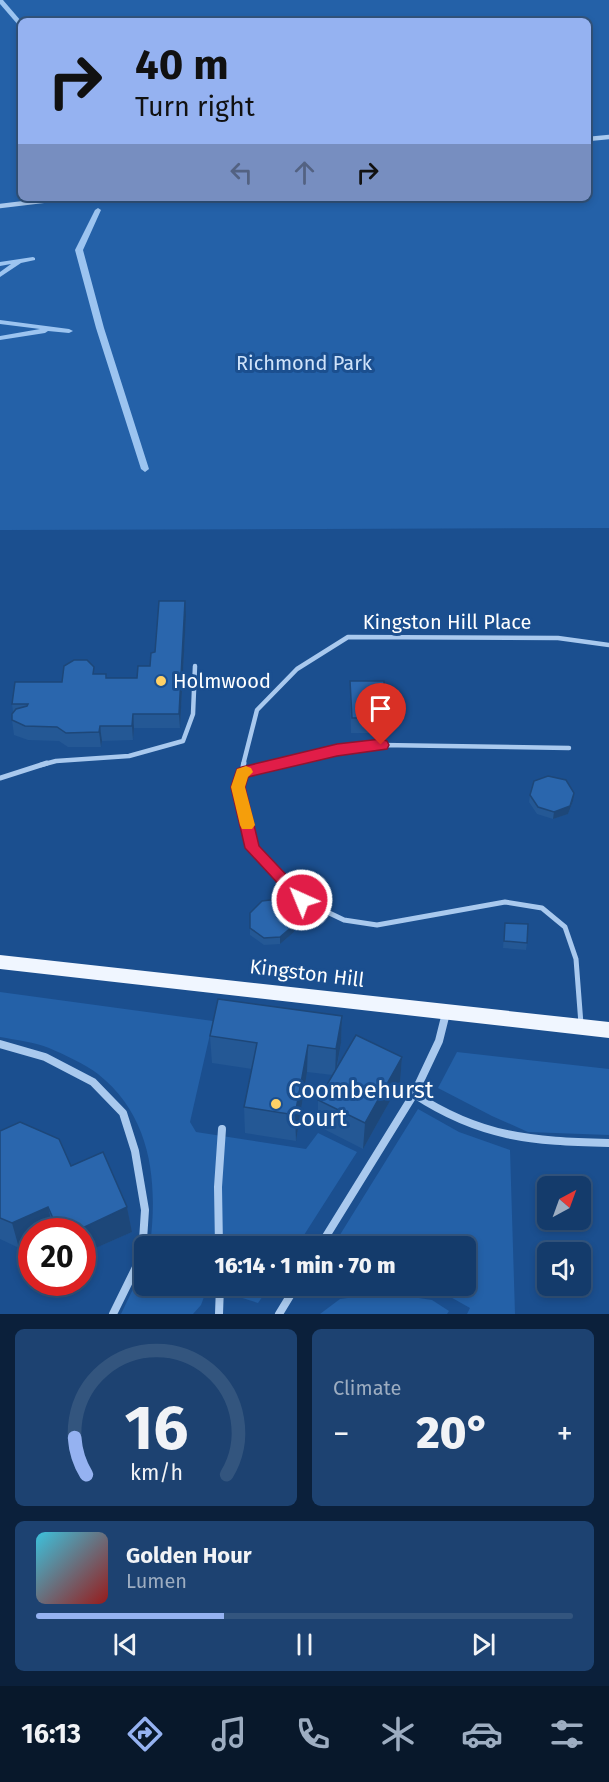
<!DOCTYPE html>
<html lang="en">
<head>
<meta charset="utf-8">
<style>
  :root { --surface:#143b6b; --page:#1d4271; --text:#f1f3f6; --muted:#9dadc1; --line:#33557e; --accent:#95b2f1 }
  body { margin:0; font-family:"Fira Sans",sans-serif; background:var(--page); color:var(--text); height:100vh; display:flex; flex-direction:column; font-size:22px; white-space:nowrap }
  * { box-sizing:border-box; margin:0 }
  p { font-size:20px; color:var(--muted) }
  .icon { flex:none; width:33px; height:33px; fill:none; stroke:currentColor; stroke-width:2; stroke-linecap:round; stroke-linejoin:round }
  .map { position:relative; height:1314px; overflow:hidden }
  .side { display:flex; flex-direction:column; gap:15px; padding:15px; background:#0b203b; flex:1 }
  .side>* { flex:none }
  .hud { position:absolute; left:18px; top:18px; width:573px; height:183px; border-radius:9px; box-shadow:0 3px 9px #0003,0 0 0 2px var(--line); background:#95b2f1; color:#111; overflow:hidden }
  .needle { width:39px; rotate:41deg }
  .tools { position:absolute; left:537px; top:1176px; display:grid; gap:12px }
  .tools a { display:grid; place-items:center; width:54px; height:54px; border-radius:9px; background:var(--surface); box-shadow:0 3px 9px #0003,0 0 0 2px var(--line); font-size:30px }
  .speed { position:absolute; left:18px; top:1218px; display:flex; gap:12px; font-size:30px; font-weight:700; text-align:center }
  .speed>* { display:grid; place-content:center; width:78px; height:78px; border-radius:50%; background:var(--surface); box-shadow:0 3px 9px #0003,0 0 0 2px var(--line); line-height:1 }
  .speed .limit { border:9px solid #d22; background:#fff; color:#111 }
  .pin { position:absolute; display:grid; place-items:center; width:51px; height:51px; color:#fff; margin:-62px -26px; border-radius:50% 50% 50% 0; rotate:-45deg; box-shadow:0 0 6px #0007 }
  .pin .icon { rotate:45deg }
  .me { position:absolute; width:66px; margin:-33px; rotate:316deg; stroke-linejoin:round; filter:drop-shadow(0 0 4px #0008) }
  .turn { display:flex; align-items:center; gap:21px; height:126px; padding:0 18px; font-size:27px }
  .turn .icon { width:78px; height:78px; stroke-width:2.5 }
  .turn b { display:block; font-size:42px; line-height:51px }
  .lanes { display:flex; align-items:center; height:57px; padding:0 18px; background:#0003; justify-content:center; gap:30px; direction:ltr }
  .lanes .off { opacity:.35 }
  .big { font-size:45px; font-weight:800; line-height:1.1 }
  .side .card { flex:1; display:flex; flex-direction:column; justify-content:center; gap:9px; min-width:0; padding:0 21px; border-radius:9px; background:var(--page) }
  .side .dial { align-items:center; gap:0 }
  .dial svg { height:156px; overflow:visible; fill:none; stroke:var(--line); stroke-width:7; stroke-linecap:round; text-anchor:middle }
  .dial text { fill:var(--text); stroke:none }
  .song { display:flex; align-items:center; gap:18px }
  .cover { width:72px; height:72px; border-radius:9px; background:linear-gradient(135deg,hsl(190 70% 55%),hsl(0 70% 35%)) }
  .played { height:6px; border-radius:3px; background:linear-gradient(90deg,var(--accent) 35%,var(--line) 35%) }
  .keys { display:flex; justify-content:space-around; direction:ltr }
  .heat { display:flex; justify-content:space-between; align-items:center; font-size:33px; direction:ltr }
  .side .tiles { flex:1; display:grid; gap:15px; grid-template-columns:1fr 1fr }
  .card:last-child { grid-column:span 2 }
  .trip { position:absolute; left:134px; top:1236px; width:342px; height:60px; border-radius:9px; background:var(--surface); box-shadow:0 3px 9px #0003,0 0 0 2px var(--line); font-weight:800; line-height:60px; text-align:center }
  .menu { display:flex; height:96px; justify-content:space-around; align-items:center; background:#08182b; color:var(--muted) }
  .menu .icon { width:42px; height:42px }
  .menu .current { color:var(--accent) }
  .menu b { font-size:27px; color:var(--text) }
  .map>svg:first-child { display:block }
  .green { fill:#2461a8; fill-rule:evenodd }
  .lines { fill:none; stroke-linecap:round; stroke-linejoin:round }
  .stream { fill:#9cc4f0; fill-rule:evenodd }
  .service-far1 { stroke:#a9c9ee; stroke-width:4.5 }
  .service { stroke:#a9c9ee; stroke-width:5 }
  .minor-far1 { stroke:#a9c9ee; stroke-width:4.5 }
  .minor { stroke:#a9c9ee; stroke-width:8 }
  .primary { fill:#f0f6ff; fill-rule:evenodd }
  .wall { fill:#245895 }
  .shaded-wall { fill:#1d4779 }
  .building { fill:#2a66ad; stroke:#1d4779; stroke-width:1.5 }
  .route { fill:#e11d48; stroke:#92132f; stroke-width:1.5 }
  .slow { fill:#f59e0b }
  .poi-dot { fill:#ffd166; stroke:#1b4f8f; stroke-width:2 }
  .labels { text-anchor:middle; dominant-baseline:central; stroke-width:6; stroke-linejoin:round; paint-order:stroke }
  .park-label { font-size:20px; fill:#cfe3fa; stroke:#1b4f8f }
  .street-label { font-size:20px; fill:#fff; stroke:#1b4f8f }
  .poi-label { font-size:20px; fill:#fff; stroke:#1b4f8f; text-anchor:start }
  .near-poi-label { font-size:24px; fill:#fff; stroke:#1b4f8f; text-anchor:start }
</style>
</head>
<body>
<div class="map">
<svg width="609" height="1314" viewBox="0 0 609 1314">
  <rect width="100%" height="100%" fill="#1b4f8f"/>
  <!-- green -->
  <g class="green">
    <path d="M0,0H609V528L0,530ZM21,21H588V198H21Z"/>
    <path d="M0,992L213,1021L190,1122L196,1132L306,1149L318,1133L357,1152L297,1246H150C158,1182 152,1117 98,1074C85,1064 65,1055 49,1048C35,1042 16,1040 0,1037Z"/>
    <polygon points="457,1052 609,1069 609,1135 528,1132 492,1116 438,1088"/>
    <polygon points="418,1109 459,1132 510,1150 515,1314 467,1314 470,1308 431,1286 465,1286 465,1246 333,1246"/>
    <polygon points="144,1266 144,1286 206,1286 207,1289 201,1305 193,1314 121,1314"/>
    <polygon points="235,1286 270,1286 258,1303 236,1296"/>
    <polygon points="386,1293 432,1300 449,1311 447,1314 320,1314 340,1299"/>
  </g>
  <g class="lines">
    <!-- stream -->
    <g class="stream">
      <polygon points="0,0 3,0 21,21 21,27 19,26 0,4"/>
      <polygon points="98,208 101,210 83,250 104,328 149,469 145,472 141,469 96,328 75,250 95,210"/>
      <polygon points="33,257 35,258 35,260 21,263 0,277 0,272 11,264 0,266 0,262"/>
      <polygon points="0,320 69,329 73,331 69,333 48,331 45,333 0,340 0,336 40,329 0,324"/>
    </g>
    <!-- service-far1 -->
    <g class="service-far1">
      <polyline points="41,765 56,761 129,756 183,741 193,714 195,666"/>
      <polyline points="243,765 257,710 297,669 348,637 558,638 609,645"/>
      <polyline points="276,765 337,750 382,745 569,748"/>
    </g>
    <!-- service -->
    <g class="service">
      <polyline points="244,763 238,787 253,848 302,900 344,920 377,925 505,902 542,908 565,927 576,959 581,1024"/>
      <polyline points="242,773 282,763"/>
      <polyline points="0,778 47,763"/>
    </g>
    <!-- minor-far1 -->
    <g class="minor-far1">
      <polyline points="588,139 609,137"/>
      <polyline points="0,206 67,198"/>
    </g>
    <!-- minor -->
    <g class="minor">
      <polyline points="0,1044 45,1057 93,1082 123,1113 135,1151 145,1210 142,1255 113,1314"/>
      <path d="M414,1094C481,1138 532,1141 609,1143"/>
      <polyline points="219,1246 218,1187 222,1129"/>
      <polyline points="320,1246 414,1094 439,1041 446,1013"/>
      <polyline points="219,1314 220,1286"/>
      <polyline points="279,1314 296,1286"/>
    </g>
    <!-- primary -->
    <polygon class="primary" points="0,955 609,1022 609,1038 0,969"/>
  </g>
  <!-- wall -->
  <g class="wall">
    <polygon points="186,616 180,728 134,728 133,740 102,741 101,747 68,747 59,741 28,740 14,735 12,720 13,712 12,704 62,682 95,674 106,674 107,678 137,678 150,666 155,652"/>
    <polygon points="350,681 386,718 386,733 351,733 350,696"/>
    <polygon points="530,795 573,801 568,814 553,819 537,814 529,802"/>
    <polygon points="250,913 294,932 280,944 264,945 250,935"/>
    <polygon points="505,923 527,943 526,950 503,948"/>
    <polygon points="342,1016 341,1043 337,1068 402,1057 400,1083 363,1149 318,1126 318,1100 333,1075 307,1072 296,1141 245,1133 244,1107 252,1069 212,1063 210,1036"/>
    <polygon points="0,1131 71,1166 127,1207 132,1232 82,1254 82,1232 32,1232 32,1242 19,1248 0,1239"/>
  </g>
  <!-- shaded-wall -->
  <g class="shaded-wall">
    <polygon points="185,601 186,616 180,728 179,714"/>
    <polygon points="133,714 134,728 133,740 132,726"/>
    <polygon points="100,726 102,741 101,747 99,732"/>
    <polygon points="574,793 573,801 568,814 553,819 554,812"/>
    <polygon points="294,925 294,932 280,944 280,937"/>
    <polygon points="342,1016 341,1043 335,1076 336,1049"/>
    <polygon points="308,1045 307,1072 296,1141 295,1115"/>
    <polygon points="402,1057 400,1083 363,1149 365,1123"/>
    <polygon points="48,1207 54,1232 32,1232 32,1242 19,1248 12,1223"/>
    <polygon points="127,1207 132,1232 82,1254 82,1232 74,1232"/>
  </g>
  <!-- building -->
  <g class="building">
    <polygon points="159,601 185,601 179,714 133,714 132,726 100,726 99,732 66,733 57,727 25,726 12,720 12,714 16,709 27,706 28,704 12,704 15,682 62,682 64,666 74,660 87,660 94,667 93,674 106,674 106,678 137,678 138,666 150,666 151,653 155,652"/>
    <polygon points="350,681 384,681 386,718 352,718"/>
    <polygon points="548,776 566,780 574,793 570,806 554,812 538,807 530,795 534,781"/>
    <polygon points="278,899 293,910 294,925 280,937 264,938 250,928 250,913 262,901"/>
    <polygon points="505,923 528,924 527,943 504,941"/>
    <polygon points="218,999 342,1016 336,1049 308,1045 295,1115 244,1107 257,1043 210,1036"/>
    <polygon points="356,1035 402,1057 365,1123 318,1100"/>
    <polygon points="20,1122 59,1139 71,1166 103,1152 127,1207 74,1232 59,1232 48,1207 12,1223 0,1218 0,1131"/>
  </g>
  <!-- route -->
  <polygon class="route" points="381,739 387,741 389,745 387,749 337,756 248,777 245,787 259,846 310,900 308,904 302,906 297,904 245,848 231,787 237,769 242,767 337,744"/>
  <!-- slow -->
  <polygon class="slow" points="246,766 251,768 253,772 248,777 245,787 255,825 252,829 242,829 240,825 231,787 237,769"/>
  <!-- markers -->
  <g class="poi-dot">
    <circle cx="161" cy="681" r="6"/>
    <circle cx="276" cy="1104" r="6"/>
  </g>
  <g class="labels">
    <!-- park labels -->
    <g class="park-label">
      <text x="304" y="363">Richmond Park</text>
    </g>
    <!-- street labels -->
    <g class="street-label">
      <text x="447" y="622">Kingston Hill Place</text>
      <text transform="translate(307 973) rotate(7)">Kingston Hill</text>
    </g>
    <!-- poi labels -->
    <g class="poi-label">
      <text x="173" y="681">Holmwood</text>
    </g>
    <!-- near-poi labels -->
    <g class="near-poi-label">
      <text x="288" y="1090">Coombehurst<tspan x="288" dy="28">Court</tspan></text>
    </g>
  </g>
</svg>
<div class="tools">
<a><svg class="needle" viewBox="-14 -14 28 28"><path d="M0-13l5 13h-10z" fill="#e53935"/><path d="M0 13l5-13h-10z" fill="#9dadc1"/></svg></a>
<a><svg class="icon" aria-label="sound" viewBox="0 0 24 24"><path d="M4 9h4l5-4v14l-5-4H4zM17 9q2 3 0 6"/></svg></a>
</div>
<div class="speed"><div class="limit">20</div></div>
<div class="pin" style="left:381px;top:745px;background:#d93025"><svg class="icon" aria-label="arrive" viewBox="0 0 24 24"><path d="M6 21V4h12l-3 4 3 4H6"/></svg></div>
<svg class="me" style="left:302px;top:900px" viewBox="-20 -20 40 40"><circle r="17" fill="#e11d48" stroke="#fff" stroke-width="3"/><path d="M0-11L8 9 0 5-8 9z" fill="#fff"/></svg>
<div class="trip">16:14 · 1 min · 70 m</div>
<div class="hud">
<div class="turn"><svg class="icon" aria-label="right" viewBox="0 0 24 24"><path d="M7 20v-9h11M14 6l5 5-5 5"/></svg><div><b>40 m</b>Turn right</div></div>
<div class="lanes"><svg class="icon off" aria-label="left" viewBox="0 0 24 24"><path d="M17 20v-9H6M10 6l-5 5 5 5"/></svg><svg class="icon off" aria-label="ahead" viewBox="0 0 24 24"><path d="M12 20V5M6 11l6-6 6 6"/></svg><svg class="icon" aria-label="right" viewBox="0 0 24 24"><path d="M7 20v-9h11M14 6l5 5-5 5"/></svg></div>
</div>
</div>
<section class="side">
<div class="tiles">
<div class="card dial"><svg viewBox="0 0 100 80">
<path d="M14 69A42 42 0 1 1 86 69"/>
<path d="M14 69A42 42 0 0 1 8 50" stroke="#95b2f1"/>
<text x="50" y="56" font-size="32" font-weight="700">16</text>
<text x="50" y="72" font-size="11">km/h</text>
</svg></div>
<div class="card"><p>Climate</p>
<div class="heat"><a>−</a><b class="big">20°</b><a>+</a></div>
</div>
<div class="card">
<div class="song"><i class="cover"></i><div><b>Golden Hour</b><p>Lumen</p></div></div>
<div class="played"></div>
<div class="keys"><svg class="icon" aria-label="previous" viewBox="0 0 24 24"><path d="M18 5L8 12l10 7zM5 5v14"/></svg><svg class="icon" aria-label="pause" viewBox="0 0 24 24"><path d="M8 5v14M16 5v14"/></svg><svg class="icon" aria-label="next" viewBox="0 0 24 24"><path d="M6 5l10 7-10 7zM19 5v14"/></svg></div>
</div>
</div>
</section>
<nav class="menu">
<b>16:13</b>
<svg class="icon current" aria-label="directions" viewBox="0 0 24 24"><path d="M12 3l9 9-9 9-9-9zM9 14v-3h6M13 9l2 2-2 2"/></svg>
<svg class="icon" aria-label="music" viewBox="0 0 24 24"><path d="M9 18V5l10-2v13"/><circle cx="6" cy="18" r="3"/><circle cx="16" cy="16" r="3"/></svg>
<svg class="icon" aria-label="phone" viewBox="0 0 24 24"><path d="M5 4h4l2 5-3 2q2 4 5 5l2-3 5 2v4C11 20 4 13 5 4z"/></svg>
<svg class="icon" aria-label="climate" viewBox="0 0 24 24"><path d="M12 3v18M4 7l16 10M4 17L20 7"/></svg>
<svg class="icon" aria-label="car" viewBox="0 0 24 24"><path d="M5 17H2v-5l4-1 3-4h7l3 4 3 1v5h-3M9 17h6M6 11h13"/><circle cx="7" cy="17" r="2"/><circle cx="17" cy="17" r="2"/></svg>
<svg class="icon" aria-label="filters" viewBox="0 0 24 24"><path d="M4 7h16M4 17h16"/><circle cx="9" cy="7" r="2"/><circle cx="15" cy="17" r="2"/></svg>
</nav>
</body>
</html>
